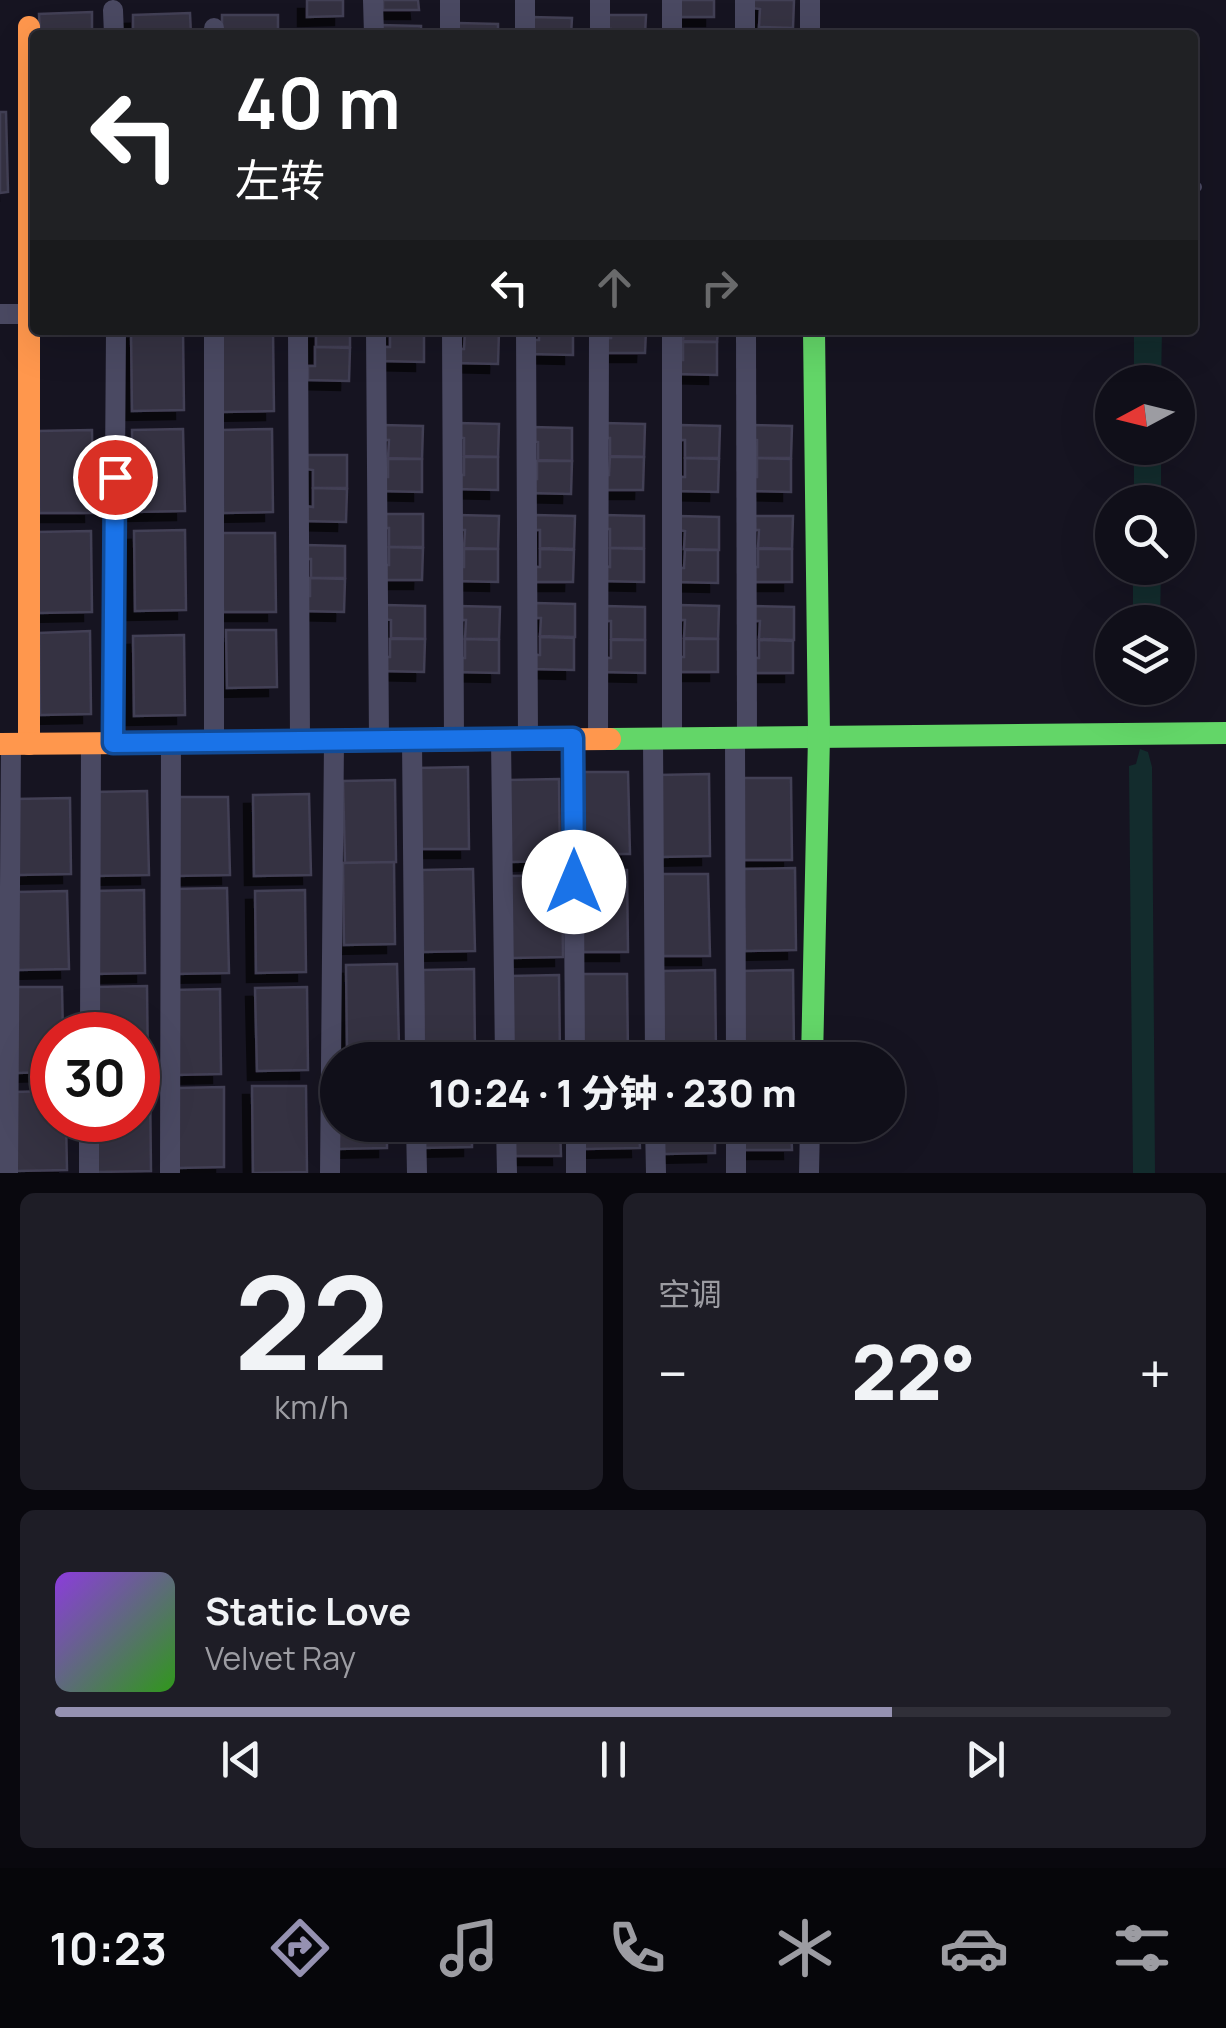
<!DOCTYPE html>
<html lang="zh">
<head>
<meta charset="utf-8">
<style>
  :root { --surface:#100f19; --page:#1e1d26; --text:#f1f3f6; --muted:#9c9ca2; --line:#302f38; --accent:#9591b1 }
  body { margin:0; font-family:Manrope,"Noto Sans SC",sans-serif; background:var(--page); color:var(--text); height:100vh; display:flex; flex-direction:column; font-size:38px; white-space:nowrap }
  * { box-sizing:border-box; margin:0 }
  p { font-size:32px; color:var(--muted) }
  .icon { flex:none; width:55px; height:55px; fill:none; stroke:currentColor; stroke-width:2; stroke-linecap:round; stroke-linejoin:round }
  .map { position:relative; height:1173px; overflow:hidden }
  .sheet { display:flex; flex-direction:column; gap:20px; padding:20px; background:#09080e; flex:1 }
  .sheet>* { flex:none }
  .guide { position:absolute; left:30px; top:30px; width:1168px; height:305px; border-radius:10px; box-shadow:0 10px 40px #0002,0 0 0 2px var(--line); background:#202124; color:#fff; overflow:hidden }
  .needle { width:65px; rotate:263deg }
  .tools { position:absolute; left:1095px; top:365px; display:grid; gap:20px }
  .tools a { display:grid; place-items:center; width:100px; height:100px; border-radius:50%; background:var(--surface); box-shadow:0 10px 40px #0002,0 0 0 2px var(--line); font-size:50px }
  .speed { position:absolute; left:30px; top:1012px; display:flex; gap:20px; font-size:50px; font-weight:700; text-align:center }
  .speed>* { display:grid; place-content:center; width:130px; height:130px; border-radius:50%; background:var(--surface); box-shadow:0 10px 40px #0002,0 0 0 2px var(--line); line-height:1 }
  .speed .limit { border:15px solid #d22; background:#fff; color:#111 }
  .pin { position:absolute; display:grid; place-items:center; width:85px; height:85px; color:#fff; margin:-42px; border:5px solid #fff; border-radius:50%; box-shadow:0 2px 10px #0007 }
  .me { position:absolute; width:110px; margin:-55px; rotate:0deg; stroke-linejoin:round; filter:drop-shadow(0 0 8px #0008) }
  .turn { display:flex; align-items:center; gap:35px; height:210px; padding:0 40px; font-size:45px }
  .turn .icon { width:130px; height:130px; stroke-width:2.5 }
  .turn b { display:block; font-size:70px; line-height:85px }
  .lanes { display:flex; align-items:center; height:95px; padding:0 40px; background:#0003; justify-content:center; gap:50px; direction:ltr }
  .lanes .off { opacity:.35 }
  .big { font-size:75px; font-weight:800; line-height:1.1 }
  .sheet .widget { flex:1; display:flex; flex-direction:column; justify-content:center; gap:15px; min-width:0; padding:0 35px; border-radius:15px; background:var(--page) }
  .sheet .dial { align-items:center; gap:0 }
  .dial b { font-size:130px; line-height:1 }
  .song { display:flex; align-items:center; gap:30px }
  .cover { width:120px; height:120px; border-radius:15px; background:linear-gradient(135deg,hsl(270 70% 55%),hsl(110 70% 35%)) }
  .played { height:10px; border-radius:5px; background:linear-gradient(90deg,var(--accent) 75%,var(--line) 75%) }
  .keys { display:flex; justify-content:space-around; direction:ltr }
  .heat { display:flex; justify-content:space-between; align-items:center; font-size:55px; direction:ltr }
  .sheet .tiles { flex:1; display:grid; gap:20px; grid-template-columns:1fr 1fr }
  .widget:last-child { grid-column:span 2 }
  .trip { position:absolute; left:320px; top:1042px; width:585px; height:100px; border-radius:50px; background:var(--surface); box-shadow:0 10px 40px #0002,0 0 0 2px var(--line); font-weight:800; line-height:100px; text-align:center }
  .tabs { display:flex; height:160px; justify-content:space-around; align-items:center; background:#06060a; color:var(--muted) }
  .tabs .icon { width:70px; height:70px }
  .tabs .selected { color:var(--accent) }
  .tabs b { font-size:45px; color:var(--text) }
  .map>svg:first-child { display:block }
  .green { fill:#132c2d }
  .building { fill:#343243; stroke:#433f54; stroke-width:2.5; filter:url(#shadow) }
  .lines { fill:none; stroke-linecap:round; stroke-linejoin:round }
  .lane { stroke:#4a4962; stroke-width:10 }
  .street { stroke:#4a4962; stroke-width:20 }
  .fast { stroke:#63d668; stroke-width:22 }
  .slow { stroke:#ff974d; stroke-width:22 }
  .route-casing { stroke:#114b97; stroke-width:25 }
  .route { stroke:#1a73e8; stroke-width:18 }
</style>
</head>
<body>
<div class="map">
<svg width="1226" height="1173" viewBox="0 0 1226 1173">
  <defs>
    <filter id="shadow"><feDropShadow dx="-9" dy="9" stdDeviation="0" flood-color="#0009"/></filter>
  </defs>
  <rect width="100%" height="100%" fill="#161421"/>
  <!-- green -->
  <g class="green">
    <polygon points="1134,330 1162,330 1161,382 1134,382"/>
    <rect x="1134" y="448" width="27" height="54"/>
    <polygon points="1133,568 1161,568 1160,622 1133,622"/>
    <polygon points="1140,749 1148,752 1152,767 1155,1173 1133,1173 1129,766 1136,764"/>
  </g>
  <!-- building -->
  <g class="building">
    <polygon points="307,0 343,0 343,16 307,17"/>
    <polygon points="383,0 418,0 419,10 383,10"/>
    <rect x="677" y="0" width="37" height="17"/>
    <polygon points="752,0 794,0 793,28 759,27 760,9 752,8"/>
    <polygon points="92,12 92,35 40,35 39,14"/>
    <polygon points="190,13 191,35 133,35 133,15"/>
    <rect x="222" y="15" width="56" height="20"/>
    <polygon points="604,15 646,15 645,35 611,35 611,29 604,29"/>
    <polygon points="530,17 572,18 571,35 538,35 538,32 530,31"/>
    <polygon points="457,23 498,24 498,35 457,35"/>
    <polygon points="379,25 421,26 421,35 379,35"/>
    <polygon points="0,112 6,112 8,192 0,193"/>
    <polygon points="131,330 183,330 184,410 132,411"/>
    <polygon points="220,330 273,330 274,411 221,412"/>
    <rect x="316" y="330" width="34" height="17"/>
    <polygon points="390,330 424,330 424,362 382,361 383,347 390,347"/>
    <polygon points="465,330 499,331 498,364 457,363 457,349 464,349"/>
    <polygon points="539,330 573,330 573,355 531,354 531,340 539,340"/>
    <polygon points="611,330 646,330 645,353 604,353 604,338 611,338"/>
    <polygon points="684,330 718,330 717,342 683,341"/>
    <polygon points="683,342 717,342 717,375 676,374 676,360 683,360"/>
    <polygon points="315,347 350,348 349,381 308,380 308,366 315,366"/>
    <polygon points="457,423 499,424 498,457 464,456 464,438 457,437"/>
    <polygon points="603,423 645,424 644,457 610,456 610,438 603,438"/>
    <polygon points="381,425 423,426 422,459 388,458 389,440 381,440"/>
    <polygon points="679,425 720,426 719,458 685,458 685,440 678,440"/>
    <polygon points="750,425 792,426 791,458 757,458 757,440 750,439"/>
    <polygon points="531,427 572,428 572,461 538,460 538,442 531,441"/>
    <polygon points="183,429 185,511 133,512 132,430"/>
    <polygon points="272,429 273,512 223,513 222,430"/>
    <polygon points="92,430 93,513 39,513 38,431"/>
    <polygon points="306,455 347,455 347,488 313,488 313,470 306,469"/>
    <polygon points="464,457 498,457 498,490 456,489 457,475 464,475"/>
    <polygon points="610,457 644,457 643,490 602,490 602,475 609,475"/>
    <polygon points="685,458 719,459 718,492 677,491 677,477 685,477"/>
    <polygon points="757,458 791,459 791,492 749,491 750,477 757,477"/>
    <polygon points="388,459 422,459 422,492 380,491 380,477 388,477"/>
    <polygon points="537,461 572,461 571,494 530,493 530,479 537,479"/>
    <polygon points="313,488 347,489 346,522 305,521 305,506 313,507"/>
    <polygon points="382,514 423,514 423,547 389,547 389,528 382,528"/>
    <polygon points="457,515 499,516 498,549 464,548 465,530 457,530"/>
    <polygon points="534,515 575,516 574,549 540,548 540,530 533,530"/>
    <polygon points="603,515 644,516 644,548 610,548 610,529 603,529"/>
    <polygon points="678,516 719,517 719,550 684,549 685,531 678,530"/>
    <polygon points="751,516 793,516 792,549 758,548 759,530 751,530"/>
    <polygon points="185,530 186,610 135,611 134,531"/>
    <polygon points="91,531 92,612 38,613 37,532"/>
    <polygon points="221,533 275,533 276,612 223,612"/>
    <polygon points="304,545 345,546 345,578 311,578 311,559 303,559"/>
    <polygon points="389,547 423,548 422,580 381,580 381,565 389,565"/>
    <polygon points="610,548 644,549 644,582 602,581 602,566 610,567"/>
    <polygon points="464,549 498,549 498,582 457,581 457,567 464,567"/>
    <polygon points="540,549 574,550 573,582 532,582 533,567 540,567"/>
    <polygon points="758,549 792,549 792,582 750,582 751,567 758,567"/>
    <polygon points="685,550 718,550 718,583 677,582 677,568 684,568"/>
    <polygon points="310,578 345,579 344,612 303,611 303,596 310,596"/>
    <polygon points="534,603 575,604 575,637 540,636 541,618 533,618"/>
    <polygon points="384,605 425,606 425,639 391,638 391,620 383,619"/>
    <polygon points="678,605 719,606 718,639 684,638 685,620 677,620"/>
    <polygon points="458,606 500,607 499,639 465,639 466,620 458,620"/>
    <polygon points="604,606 645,607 645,640 611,639 611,621 604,621"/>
    <polygon points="753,606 794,607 794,640 759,639 760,621 752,621"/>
    <polygon points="226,630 276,630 277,687 227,688"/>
    <polygon points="90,631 91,714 40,715 39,633"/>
    <polygon points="184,635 185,715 134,716 133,636"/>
    <polygon points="540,637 574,638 574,670 533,669 533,655 540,655"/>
    <polygon points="390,639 425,639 424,672 383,671 383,657 390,657"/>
    <polygon points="465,639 499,640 499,673 457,672 458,658 465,658"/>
    <polygon points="684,639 718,639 718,672 677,672 677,657 684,657"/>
    <polygon points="611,640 645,640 645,673 603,672 603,658 611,658"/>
    <polygon points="759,640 793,641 793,673 752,673 752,658 759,658"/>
    <polygon points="468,767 469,849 418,849 416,768"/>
    <polygon points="577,772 628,772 630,854 579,854"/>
    <polygon points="709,774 710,856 659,857 658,775"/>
    <polygon points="739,778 791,778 792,860 740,860"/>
    <polygon points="559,779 560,861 509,862 508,780"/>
    <polygon points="395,780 396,862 345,863 343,781"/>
    <polygon points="147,791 149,875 94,876 93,792"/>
    <polygon points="309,794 311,875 254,876 253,795"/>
    <polygon points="173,797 228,797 230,875 174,876"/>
    <polygon points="70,798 71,874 16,875 15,799"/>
    <polygon points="394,862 395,944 344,945 343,863"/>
    <polygon points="795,868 796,950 745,951 743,869"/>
    <polygon points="473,869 475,951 423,952 422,870"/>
    <polygon points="576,870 627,870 628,952 577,952"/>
    <polygon points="657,874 708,874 710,956 658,956"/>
    <polygon points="562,875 563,957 512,958 510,876"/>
    <polygon points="227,888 229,973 173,974 172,889"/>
    <polygon points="144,890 145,973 93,974 92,891"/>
    <polygon points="305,890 306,972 256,973 255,891"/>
    <polygon points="67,891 69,969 18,970 17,892"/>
    <polygon points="397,964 399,1046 347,1047 346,965"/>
    <polygon points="474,969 475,1051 424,1052 423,970"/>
    <polygon points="715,970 716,1052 664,1053 663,971"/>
    <polygon points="793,970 794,1052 743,1052 742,971"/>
    <polygon points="575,974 627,974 628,1055 577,1056"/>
    <polygon points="559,975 560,1056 508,1057 507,976"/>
    <polygon points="147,986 148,1071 138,1071 138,1035 94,1035 94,987"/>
    <polygon points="15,987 62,987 63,1035 52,1035 52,1072 16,1073"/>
    <polygon points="307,987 308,1070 257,1071 255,988"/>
    <polygon points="220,989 221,1074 174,1075 172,990"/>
    <polygon points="138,1081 150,1081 151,1171 96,1172 95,1120 138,1120"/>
    <polygon points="252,1086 306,1086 307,1172 253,1173"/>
    <polygon points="224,1087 224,1167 178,1168 177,1088"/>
    <polygon points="52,1091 52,1120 66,1120 67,1170 15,1171 13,1092"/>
    <polygon points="338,1125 387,1125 387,1148 336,1149"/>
    <polygon points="421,1125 472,1125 472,1147 421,1148"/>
    <polygon points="509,1125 560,1125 561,1156 509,1156"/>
    <polygon points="583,1125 639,1125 640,1148 584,1149"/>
    <polygon points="663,1125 715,1125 715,1153 664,1154"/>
    <polygon points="740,1125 791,1125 792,1150 741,1150"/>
  </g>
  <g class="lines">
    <!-- lane -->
    <polyline class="lane" points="1192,188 1197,187"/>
    <!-- street -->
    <g class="street">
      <polyline points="373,0 374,35"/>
      <polyline points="450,0 450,35"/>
      <polyline points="525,0 525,35"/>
      <polyline points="672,0 672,35"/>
      <polyline points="745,0 745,35"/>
      <polyline points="810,0 810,35"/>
      <polyline points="113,10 114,35"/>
      <polyline points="214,35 214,28"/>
      <polyline points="600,35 600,0"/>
      <polyline points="0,314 35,314"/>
      <polyline points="298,330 300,741"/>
      <polyline points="376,330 379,740"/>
      <polyline points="452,330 454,740"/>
      <polyline points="526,330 528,739"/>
      <polyline points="672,330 672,738"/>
      <polyline points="746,330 747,737"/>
      <polyline points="735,737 736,1060"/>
      <polyline points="598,738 599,330"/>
      <polyline points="653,738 655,1060"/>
      <polyline points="501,739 505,1060"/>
      <polyline points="573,739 575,1060"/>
      <polyline points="412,740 415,1060"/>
      <polyline points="214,742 214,330"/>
      <polyline points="113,743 116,330"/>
      <polyline points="90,1035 91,743"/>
      <polyline points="416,1125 417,1173"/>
      <polyline points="506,1125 507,1173"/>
      <polyline points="576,1125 576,1173"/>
      <polyline points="655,1125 656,1173"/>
      <polyline points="736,1125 736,1173"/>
      <polyline points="8,1173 11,744"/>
      <polyline points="89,1173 89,1120"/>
      <polyline points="170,1173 171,742"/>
      <polyline points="330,1173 334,741"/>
      <polyline points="809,1173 810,1125"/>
    </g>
    <!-- fast -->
    <g class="fast">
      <polyline points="610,739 1226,733"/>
      <polyline points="812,1060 819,736 814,330"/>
    </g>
    <!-- slow -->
    <g class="slow">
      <polyline points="29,27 29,744"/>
      <polyline points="0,744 610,739"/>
    </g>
  </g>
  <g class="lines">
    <defs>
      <polyline id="route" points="115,477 113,743 573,738 574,882"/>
    </defs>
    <!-- route casing -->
    <use href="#route" class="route-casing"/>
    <!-- route -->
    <use href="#route" class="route"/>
  </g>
</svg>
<div class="tools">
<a><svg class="needle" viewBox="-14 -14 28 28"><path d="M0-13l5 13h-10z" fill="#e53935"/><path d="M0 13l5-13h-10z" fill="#9c9ca2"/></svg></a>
<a><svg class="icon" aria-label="search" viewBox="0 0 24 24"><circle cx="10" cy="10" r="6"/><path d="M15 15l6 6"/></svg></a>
<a><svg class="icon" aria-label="layers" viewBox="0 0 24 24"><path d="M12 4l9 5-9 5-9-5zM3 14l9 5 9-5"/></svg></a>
</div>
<div class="speed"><div class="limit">30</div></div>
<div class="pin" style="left:115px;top:477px;background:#d93025"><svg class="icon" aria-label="arrive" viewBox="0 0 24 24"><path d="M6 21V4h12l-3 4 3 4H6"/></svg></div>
<svg class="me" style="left:574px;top:882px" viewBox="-20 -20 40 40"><circle r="19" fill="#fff"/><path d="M0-13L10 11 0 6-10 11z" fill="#1a73e8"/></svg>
<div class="trip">10:24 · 1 分钟 · 230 m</div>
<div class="guide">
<div class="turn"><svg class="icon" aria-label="left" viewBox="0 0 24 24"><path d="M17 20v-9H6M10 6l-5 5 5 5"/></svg><div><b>40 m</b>左转</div></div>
<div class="lanes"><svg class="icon" aria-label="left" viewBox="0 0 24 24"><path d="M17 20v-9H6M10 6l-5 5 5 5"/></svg><svg class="icon off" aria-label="ahead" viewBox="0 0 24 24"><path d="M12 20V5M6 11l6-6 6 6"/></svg><svg class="icon off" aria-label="right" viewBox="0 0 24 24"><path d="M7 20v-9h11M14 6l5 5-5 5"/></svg></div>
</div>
</div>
<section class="sheet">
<div class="tiles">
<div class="widget dial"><b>22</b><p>km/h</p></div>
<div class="widget"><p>空调</p>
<div class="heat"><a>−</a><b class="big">22°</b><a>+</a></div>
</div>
<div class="widget">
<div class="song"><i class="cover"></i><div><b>Static Love</b><p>Velvet Ray</p></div></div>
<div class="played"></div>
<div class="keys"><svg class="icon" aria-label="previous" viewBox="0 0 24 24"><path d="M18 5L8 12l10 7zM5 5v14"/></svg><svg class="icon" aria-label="pause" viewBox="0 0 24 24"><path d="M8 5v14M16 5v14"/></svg><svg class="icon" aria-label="next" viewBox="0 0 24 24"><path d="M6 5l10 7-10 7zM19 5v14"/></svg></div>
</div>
</div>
</section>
<nav class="tabs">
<b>10:23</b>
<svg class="icon selected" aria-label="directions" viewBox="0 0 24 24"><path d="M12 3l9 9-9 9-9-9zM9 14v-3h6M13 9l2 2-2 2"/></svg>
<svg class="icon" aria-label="music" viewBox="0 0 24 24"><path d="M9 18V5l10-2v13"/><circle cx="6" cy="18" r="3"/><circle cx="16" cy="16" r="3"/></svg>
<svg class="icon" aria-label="phone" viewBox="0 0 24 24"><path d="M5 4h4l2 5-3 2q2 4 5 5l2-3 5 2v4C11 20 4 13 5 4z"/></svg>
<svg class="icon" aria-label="climate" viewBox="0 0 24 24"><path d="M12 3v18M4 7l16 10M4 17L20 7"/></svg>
<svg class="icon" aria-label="car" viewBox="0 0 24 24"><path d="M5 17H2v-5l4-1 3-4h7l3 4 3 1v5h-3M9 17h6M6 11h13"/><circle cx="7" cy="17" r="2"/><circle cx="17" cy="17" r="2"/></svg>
<svg class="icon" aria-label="filters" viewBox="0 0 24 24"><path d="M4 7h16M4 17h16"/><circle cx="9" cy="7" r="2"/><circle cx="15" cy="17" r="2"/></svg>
</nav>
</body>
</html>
